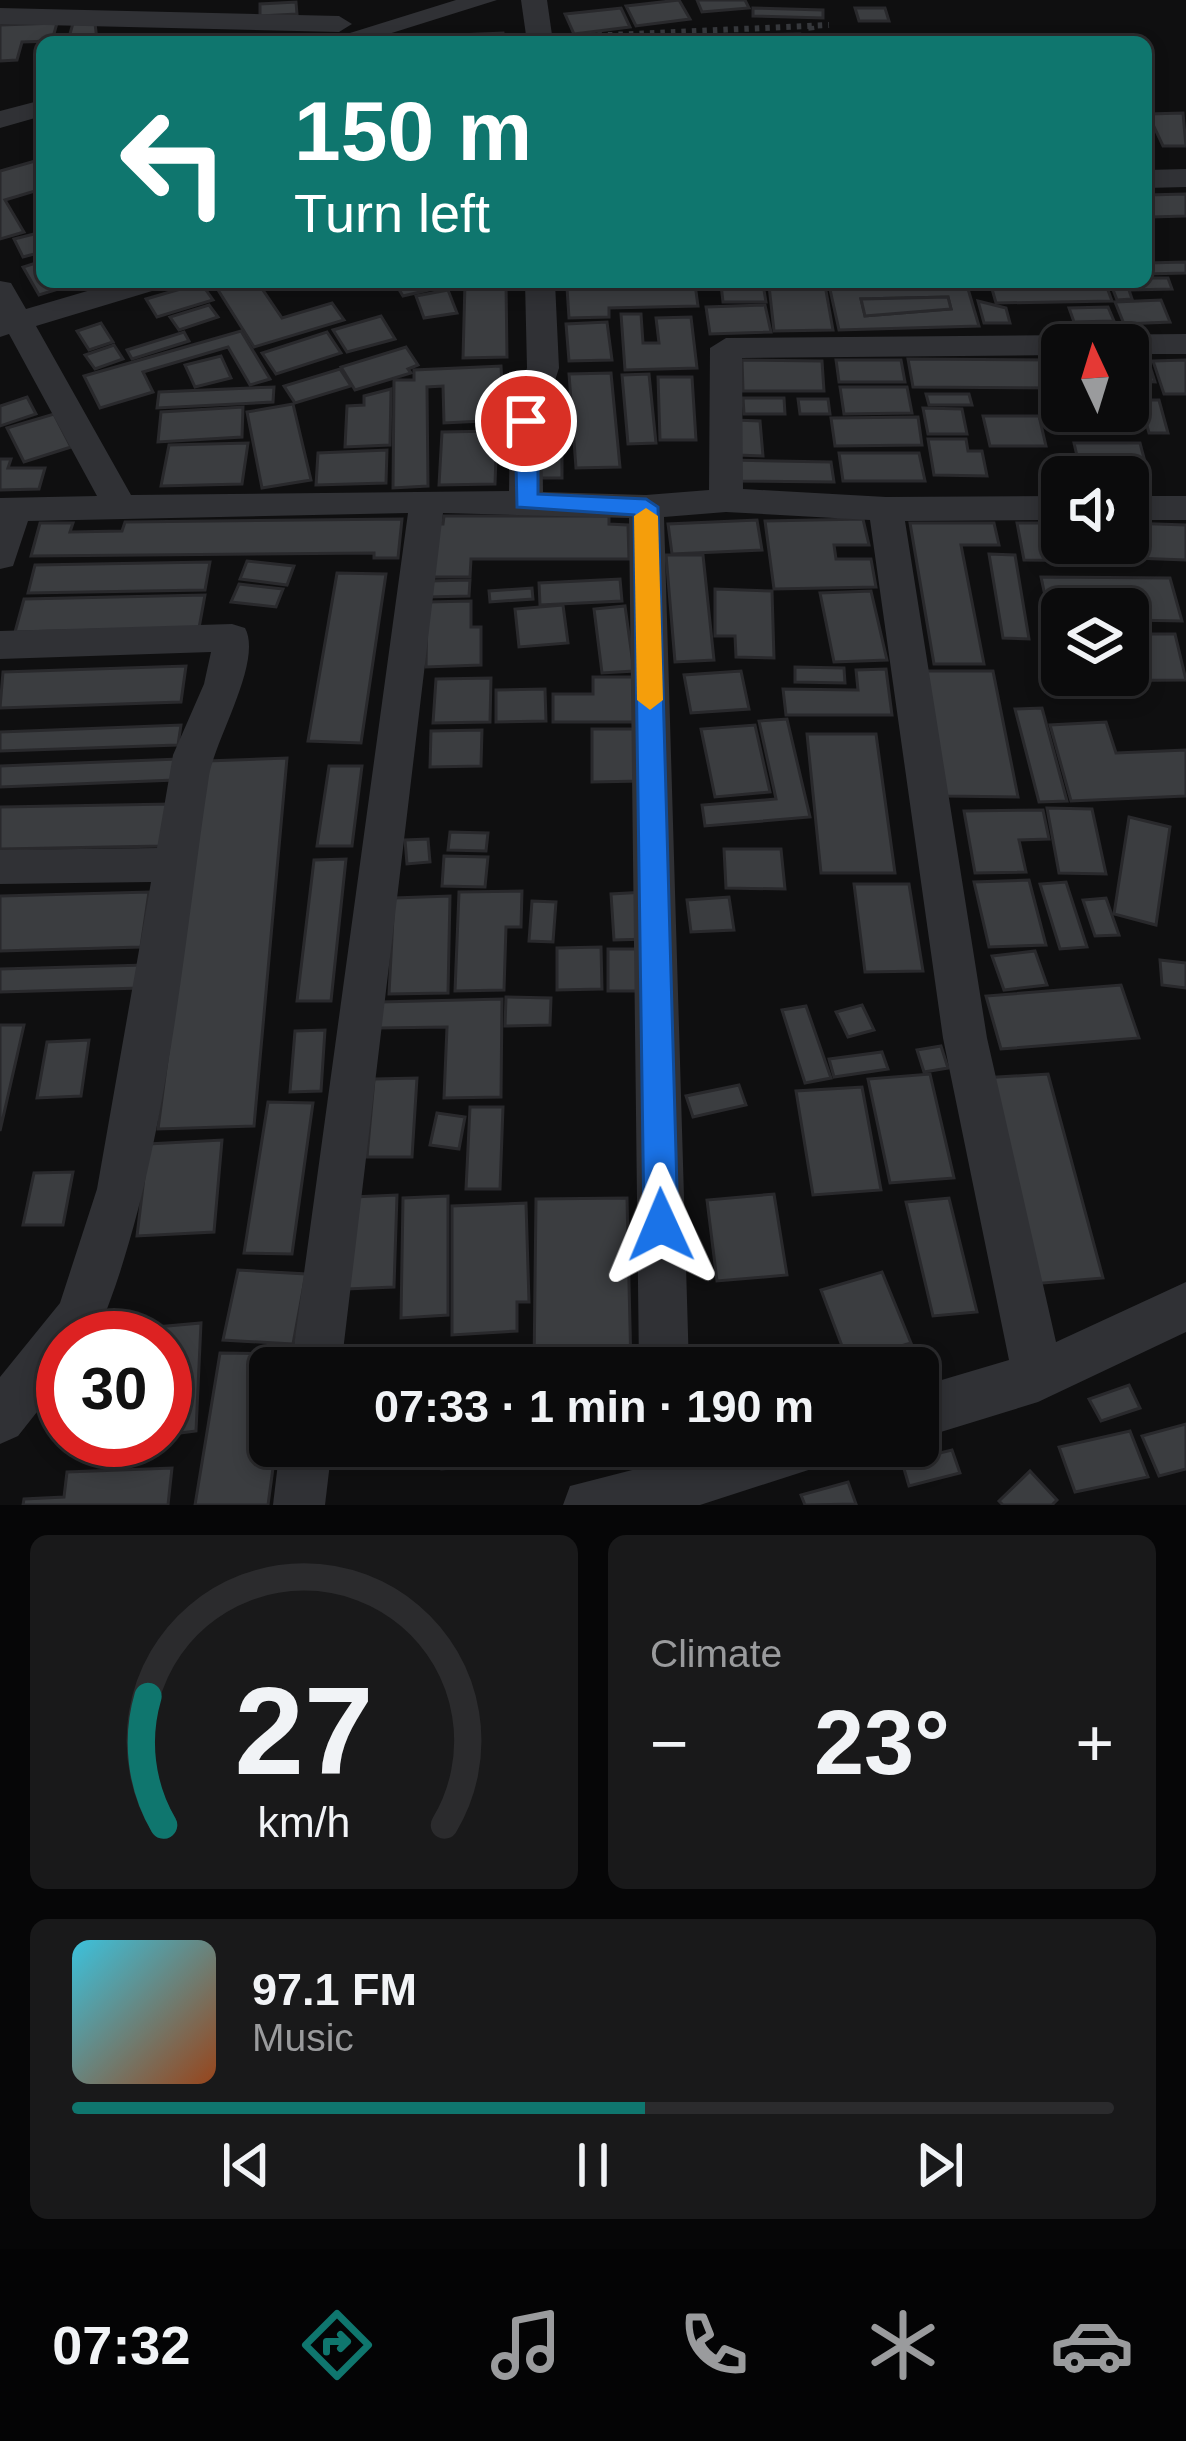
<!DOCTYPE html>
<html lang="en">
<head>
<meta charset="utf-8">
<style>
  :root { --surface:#0b0b0c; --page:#19191a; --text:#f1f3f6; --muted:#9a9b9d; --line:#2b2b2d; --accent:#0f766e }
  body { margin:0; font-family:Helvetica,sans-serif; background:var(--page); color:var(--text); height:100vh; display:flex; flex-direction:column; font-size:45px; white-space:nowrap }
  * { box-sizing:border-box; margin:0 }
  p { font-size:39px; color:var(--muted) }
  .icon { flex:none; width:66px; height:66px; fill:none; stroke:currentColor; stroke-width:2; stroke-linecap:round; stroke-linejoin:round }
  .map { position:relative; height:1505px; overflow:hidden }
  .drawer { display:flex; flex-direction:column; gap:30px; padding:30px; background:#060607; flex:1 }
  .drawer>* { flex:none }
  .banner { position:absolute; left:36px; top:36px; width:1116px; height:252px; border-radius:18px; box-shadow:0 6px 18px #0003,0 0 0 3px var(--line); background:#0f766e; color:#fff; overflow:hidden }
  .needle { width:78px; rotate:356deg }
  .buttons { position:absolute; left:1041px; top:324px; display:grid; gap:24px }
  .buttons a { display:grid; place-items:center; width:108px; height:108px; border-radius:18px; background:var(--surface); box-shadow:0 6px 18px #0003,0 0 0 3px var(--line); font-size:60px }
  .speed { position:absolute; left:36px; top:1311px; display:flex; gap:24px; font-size:60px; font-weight:700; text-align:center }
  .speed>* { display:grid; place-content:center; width:156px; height:156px; border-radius:50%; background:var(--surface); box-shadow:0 6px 18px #0003,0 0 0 3px var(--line); line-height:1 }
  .speed .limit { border:18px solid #d22; background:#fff; color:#111 }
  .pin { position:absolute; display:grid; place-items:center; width:102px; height:102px; color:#fff; margin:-51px; border:6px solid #fff; border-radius:50%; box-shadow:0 3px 12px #0007 }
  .me { position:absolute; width:132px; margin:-66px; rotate:359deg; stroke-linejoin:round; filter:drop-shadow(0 0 9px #0008) }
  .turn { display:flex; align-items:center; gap:42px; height:252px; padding:0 60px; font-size:54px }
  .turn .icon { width:156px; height:156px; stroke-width:2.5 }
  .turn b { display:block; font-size:84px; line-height:102px }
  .big { font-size:90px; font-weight:700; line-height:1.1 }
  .drawer .tile { flex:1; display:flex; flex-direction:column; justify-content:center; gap:18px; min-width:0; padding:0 42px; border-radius:18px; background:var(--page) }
  .drawer .dial { align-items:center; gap:0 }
  .dial svg { height:312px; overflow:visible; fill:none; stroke:var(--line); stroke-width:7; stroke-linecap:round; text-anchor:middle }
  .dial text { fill:var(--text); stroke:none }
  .song { display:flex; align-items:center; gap:36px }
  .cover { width:144px; height:144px; border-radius:18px; background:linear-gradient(135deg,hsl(190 70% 55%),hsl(20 70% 35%)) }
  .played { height:12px; border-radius:6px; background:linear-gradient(90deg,var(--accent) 55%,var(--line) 55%) }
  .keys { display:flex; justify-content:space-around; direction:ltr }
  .heat { display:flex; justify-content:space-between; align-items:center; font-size:66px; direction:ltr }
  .drawer .tiles { flex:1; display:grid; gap:30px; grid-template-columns:1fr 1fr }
  .tile:last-child { grid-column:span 2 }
  .trip { position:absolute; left:249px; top:1347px; width:690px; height:120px; border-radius:18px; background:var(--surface); box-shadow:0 6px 18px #0003,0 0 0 3px var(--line); font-weight:700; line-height:120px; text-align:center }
  .menu { display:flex; height:192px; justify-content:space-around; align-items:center; background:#040405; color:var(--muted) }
  .menu .icon { width:84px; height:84px }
  .menu .active { color:var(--accent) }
  .menu b { font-size:54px; color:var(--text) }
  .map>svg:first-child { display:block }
  .building { fill:#3b3d40; stroke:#29292c; stroke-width:3; fill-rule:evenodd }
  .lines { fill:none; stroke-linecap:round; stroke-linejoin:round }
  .path { stroke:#36383c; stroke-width:6; stroke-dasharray:4.5 6; stroke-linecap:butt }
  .minor { fill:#303135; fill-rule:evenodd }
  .route { fill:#1a73e8; stroke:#114b97; stroke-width:3 }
  .slow { fill:#f59e0b }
</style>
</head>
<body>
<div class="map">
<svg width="1186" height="1505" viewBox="0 0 1186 1505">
  <rect width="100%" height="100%" fill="#0f0f10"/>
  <!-- building -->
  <g class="building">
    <polygon points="679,0 690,19 636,26 626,6"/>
    <polygon points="697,0 745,0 749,8 702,12"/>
    <polygon points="296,2 297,14 260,16 260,4"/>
    <polygon points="621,8 630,27 574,34 565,14"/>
    <polygon points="753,8 823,10 823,18 753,16"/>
    <polygon points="855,8 885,8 889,21 859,21"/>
    <polygon points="57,23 52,41 22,42 17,60 0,61 0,25"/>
    <polygon points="73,23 95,23 97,40 68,41"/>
    <polygon points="503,33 504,42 460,42 459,35"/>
    <polygon points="800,34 802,42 745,42 744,35"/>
    <polygon points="910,35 913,42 828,39"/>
    <polygon points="1183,113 1186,146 1163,146 1148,114"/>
    <polygon points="42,159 42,189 5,200 24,232 0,239 0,171"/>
    <polygon points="1186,194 1186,216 1152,217 1146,195"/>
    <polygon points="42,232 42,252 23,257 14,239"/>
    <polygon points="42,261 42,282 68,286 39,295 23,267"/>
    <polygon points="1186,262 1186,273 1146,274 1146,263"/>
    <polygon points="1146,278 1168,278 1172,289 1129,290 1132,299 1117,300 1110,282"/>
    <polygon points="213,282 291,282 263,290 282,318 332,303 344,320 254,347"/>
    <polygon points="400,282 463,282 403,296 395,283"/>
    <polygon points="465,282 506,282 507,357 463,358"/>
    <path d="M966,282L979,326L839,330L829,285ZM948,297L951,309L865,316L861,299Z"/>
    <polygon points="990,282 1105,282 1112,301 996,303"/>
    <polygon points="201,283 213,300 157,317 146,299"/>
    <polygon points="695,284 698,306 609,308 609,317 569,318 567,288"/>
    <polygon points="763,284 766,302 723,302 721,285"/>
    <polygon points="825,285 833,330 774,331 769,286"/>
    <polygon points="448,290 457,313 424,318 416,296"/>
    <polygon points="948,297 951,309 865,316 861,299"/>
    <polygon points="1161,300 1170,322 1124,324 1115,302"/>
    <polygon points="978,301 1006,308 1010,323 984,323"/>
    <polygon points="209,305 218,317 179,330 170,317"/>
    <polygon points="765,305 771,332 710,334 706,307"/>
    <polygon points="1108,307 1114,321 1074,322 1069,308"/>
    <polygon points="621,314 641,314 643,343 659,343 656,318 691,317 697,368 625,370"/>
    <polygon points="381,316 395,339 347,352 333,330"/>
    <polygon points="607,322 612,360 569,361 566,324"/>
    <polygon points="101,323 113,342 89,350 77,331"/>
    <polygon points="241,331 270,379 250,385 228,347 143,372 153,392 100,408 84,376"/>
    <polygon points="184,332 189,341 132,359 127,350"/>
    <polygon points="327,332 341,353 276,374 262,353"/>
    <polygon points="114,345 123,359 95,369 85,355"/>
    <polygon points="406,347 418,365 408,369 411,373 355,390 341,367"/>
    <polygon points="221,356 231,378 195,387 185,365"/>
    <polygon points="908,359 1062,360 1062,388 913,387"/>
    <polygon points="742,360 822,361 824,391 743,391"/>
    <polygon points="836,360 901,360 905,382 839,382"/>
    <polygon points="1186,360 1186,394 1164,394 1153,361"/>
    <polygon points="1129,362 1149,363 1155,382 1134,381"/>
    <polygon points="501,366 504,420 444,423 443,386 427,387 428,486 393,488 394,380 414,380 414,370"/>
    <polygon points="340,369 351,386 295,403 284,386"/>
    <polygon points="611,373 620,467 576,468 569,374"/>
    <polygon points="649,374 656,443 628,444 622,375"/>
    <polygon points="658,377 692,377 696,440 660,440"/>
    <polygon points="274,387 273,402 157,408 159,392"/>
    <polygon points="840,387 907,387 912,413 844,414"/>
    <polygon points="391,389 390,445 345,447 347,406 364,405 364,396"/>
    <polygon points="926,394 969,394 972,405 929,405"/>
    <polygon points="27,397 36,414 0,426 0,406"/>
    <polygon points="743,398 784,398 785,414 744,414"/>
    <polygon points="798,399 828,399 830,414 800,414"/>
    <polygon points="1140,400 1159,400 1168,433 1149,433"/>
    <polygon points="293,404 311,480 262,488 247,412"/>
    <polygon points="1043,405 1062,405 1062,411 1128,411 1128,405 1137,405 1143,425 1047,424"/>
    <polygon points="243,407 242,437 158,442 161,412"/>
    <polygon points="923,408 962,409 967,434 928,434"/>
    <polygon points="54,414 71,447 24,462 7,428"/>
    <polygon points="983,416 1039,416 1046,446 990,446"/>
    <polygon points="918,417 922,445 835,446 831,418"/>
    <polygon points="734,420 760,421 763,456 737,455"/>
    <polygon points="497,431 495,484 439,485 442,432"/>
    <polygon points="928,439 966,439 968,451 982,451 987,476 934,475"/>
    <polygon points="248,443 242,484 161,486 169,445"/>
    <polygon points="1074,443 1140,443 1148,473 1081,473"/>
    <polygon points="387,450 386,483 316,485 318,453"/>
    <rect x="538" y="452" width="24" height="26"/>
    <polygon points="839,453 919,453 925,481 843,481"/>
    <polygon points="0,459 11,459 8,468 45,468 39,489 0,490"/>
    <polygon points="730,460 831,462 834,482 731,481"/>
    <polygon points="444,516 609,516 609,524 628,525 629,559 471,559 470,577 429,577 433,524 443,524"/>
    <polygon points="402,519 398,558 374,558 374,553 31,556 40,523 73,523 70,532 122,531 125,522"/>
    <polygon points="863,519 869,545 834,545 836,559 871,559 876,587 774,589 765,521"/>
    <polygon points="757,520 762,550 672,554 668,524"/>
    <polygon points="910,523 994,523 999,545 961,545 984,664 934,664"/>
    <polygon points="1017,523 1062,523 1062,543 1101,543 1106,561 1024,560"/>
    <polygon points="1128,523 1186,525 1186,560 1108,557 1105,543 1128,543"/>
    <polygon points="989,554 1015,555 1029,639 1003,638"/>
    <polygon points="666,555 703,555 714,660 675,662"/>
    <polygon points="247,561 294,566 287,585 240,579"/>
    <polygon points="210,562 205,590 28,593 35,565"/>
    <polygon points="337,573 386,574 361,743 308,741"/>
    <polygon points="1041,577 1170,578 1182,621 1128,620 1128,609 1062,609 1062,619 1050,619"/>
    <polygon points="620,579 622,601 540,605 539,583"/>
    <polygon points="470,580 469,596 427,597 428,581"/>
    <polygon points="239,584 283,589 276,607 231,602"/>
    <polygon points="532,588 533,599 490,602 489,591"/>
    <polygon points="715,589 772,591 774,658 736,657 735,636 715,636"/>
    <polygon points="871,591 887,660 834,662 820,593"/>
    <polygon points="205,595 199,628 15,632 24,599"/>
    <polygon points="471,601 471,627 481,627 481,665 426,667 427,602"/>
    <polygon points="563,605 568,643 519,647 515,609"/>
    <polygon points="625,606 634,671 602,673 594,609"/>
    <polygon points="1128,634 1175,634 1186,680 1063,681 1051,636 1062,635 1062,675 1128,675"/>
    <polygon points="186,666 181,702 0,708 3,672"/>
    <polygon points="795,667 844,668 845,683 795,682"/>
    <polygon points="886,669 892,715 786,715 783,689 858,690 856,670"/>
    <polygon points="741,671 749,709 691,713 684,675"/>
    <polygon points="924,671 993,671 1018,797 946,796"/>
    <polygon points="593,677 633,677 634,722 553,722 553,694 593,694"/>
    <polygon points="491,678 490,722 433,723 436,679"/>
    <polygon points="545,689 546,721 496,722 496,690"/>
    <polygon points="1042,708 1067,801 1039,802 1015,709"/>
    <polygon points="787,719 810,817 705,826 702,805 776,799 759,721"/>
    <polygon points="1106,722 1116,753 1186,750 1186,796 1071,801 1050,725"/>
    <polygon points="181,725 178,745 0,751 0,732"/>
    <polygon points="755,725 770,792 715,797 701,729"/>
    <polygon points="592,729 641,729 642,781 592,782"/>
    <polygon points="482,730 481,766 430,767 431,731"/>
    <polygon points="807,734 876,734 895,873 821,873"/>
    <polygon points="287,758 254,1126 158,1129 206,761"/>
    <polygon points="178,759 175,780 0,787 0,766"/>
    <polygon points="329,766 362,766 352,846 317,846"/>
    <polygon points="171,804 164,846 0,849 0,807"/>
    <polygon points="1047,808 1092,809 1106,874 1059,873"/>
    <polygon points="1043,810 1049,839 1019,840 1026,872 975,873 964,811"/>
    <polygon points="1129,817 1170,827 1156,925 1114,914"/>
    <polygon points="450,832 488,833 486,851 448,850"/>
    <polygon points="428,839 430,862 407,864 405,840"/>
    <polygon points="724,849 781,849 785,889 726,888"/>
    <polygon points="444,856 488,857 485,887 442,886"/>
    <polygon points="346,859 331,1001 297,1001 314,860"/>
    <polygon points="1029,880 1046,945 989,947 974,882"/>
    <polygon points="1066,882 1087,947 1060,949 1040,884"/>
    <polygon points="854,884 909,884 923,971 865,972"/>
    <polygon points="522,891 521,927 506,927 504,990 455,991 459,892"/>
    <polygon points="149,892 141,947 0,951 0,896"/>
    <polygon points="645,892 648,939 614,940 611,894"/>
    <polygon points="450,896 448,993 389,994 394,898"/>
    <polygon points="729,897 734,930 691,932 687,900"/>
    <polygon points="1106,898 1119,935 1095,936 1083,900"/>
    <polygon points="532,901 556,902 553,942 529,941"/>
    <polygon points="601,947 602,989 557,990 557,948"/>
    <rect x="608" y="949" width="31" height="42"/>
    <polygon points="1035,951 1047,985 1004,990 992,956"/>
    <polygon points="1160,960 1186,963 1186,988 1162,985"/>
    <polygon points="145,965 141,988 0,992 0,969"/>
    <polygon points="1121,985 1139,1038 1001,1049 986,996"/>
    <polygon points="506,997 551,998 550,1025 505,1026"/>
    <polygon points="502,999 501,1097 444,1098 447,1027 379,1028 380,1002"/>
    <polygon points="862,1005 874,1030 848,1037 836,1012"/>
    <polygon points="806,1006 831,1078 805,1083 782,1010"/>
    <polygon points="0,1025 24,1025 0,1131"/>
    <polygon points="325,1030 321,1091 290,1092 295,1031"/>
    <polygon points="89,1040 81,1096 37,1098 47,1042"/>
    <polygon points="941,1046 948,1068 924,1072 917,1050"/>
    <polygon points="882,1052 888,1069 834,1077 829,1059"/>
    <polygon points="930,1074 954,1178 890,1183 868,1079"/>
    <polygon points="1048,1074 1103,1278 1032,1284 982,1078"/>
    <polygon points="417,1078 412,1157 367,1157 374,1079"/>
    <polygon points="739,1085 746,1105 693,1117 686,1096"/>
    <polygon points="862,1087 881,1190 813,1195 796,1091"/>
    <polygon points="268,1102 313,1103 292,1254 244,1253"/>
    <polygon points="470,1107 503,1107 500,1189 466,1189"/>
    <polygon points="437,1113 465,1117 459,1149 430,1145"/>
    <polygon points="222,1140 214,1232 137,1236 148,1144"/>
    <polygon points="73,1172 63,1225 23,1225 34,1173"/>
    <polygon points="774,1194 787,1275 717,1281 707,1200"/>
    <polygon points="397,1195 394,1287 347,1289 352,1197"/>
    <polygon points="448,1196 448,1315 401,1318 403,1198"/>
    <polygon points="627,1198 631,1368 534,1368 536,1199"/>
    <polygon points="949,1198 977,1312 933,1316 906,1202"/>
    <polygon points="526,1203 529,1302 517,1302 517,1331 452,1335 452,1206"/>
    <polygon points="238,1270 306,1274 293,1344 223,1340"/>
    <polygon points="882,1272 911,1343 848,1362 821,1290"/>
    <polygon points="201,1323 196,1431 165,1435 165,1338 111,1338 112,1331"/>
    <polygon points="220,1353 289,1354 287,1368 270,1368 270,1446 276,1446 268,1505 195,1505"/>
    <polygon points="491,1356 491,1368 441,1368 441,1359"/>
    <polygon points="1129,1385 1140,1408 1101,1421 1089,1399"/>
    <polygon points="1186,1424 1186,1469 1159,1476 1142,1436"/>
    <polygon points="1130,1431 1148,1477 1075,1492 1059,1447"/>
    <polygon points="325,1446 383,1446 382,1454 325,1455"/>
    <polygon points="442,1446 494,1446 494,1465 442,1469"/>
    <polygon points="952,1450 960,1473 909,1486 902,1462"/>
    <polygon points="172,1468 168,1505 23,1505 24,1499 64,1497 67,1472"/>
    <polygon points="1030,1471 1057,1500 1052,1505 1003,1505 999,1501"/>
    <polygon points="848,1482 856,1504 805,1505 801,1495"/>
  </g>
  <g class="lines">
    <!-- path -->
    <g class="path">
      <polyline points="811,26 813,42"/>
      <polyline points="566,37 829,25"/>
    </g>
    <!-- minor -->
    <g class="minor">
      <polygon points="456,0 497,0 363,42 321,42"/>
      <polygon points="521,0 547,0 553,42 527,42"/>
      <polygon points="0,8 339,16 352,24 339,32 0,24"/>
      <polygon points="42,100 42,116 0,128 0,111"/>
      <polygon points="1186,169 1186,187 1146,188 1146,170"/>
      <polygon points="0,281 11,283 26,309 118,282 166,282 162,288 36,326 131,495 509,491 510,421 527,368 525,282 555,282 559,368 542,421 543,492 646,495 709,490 710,348 726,338 1186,334 1186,354 1128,354 1128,345 1062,345 1062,355 742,358 743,489 886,497 1062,496 1062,520 905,521 987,1038 1056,1342 1186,1282 1186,1332 1038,1402 918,1439 918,1387 1009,1360 943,1038 870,520 726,512 664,517 689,1368 639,1368 629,518 443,513 341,1368 291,1368 408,513 28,521 13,566 0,569 0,498 97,496 9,334 0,337"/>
      <rect x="1128" y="496" width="58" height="24"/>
      <path d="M232,624L245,628C263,661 215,739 209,776C182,953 166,1171 97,1334L63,1338V1379L18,1436L0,1444V1377L60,1303L97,1189L151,882L0,884V850L157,848L173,755L204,684L211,652L0,659V631Z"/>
      <polygon points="280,1446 332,1446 325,1505 273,1505"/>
      <polygon points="640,1446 692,1446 692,1455 722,1446 835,1446 827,1464 700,1505 563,1505 570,1486 640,1468"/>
    </g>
  </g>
  <!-- route -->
  <polygon class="route" points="526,413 538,421 538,494 646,499 658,507 678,1225 673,1236 661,1241 649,1236 644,1225 634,515 517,507 515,421"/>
  <!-- slow -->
  <polygon class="slow" points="646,508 658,516 663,700 650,710 637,700 634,516"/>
</svg>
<div class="buttons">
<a><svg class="needle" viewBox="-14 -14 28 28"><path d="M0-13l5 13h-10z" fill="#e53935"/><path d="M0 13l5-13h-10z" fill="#9a9b9d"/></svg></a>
<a><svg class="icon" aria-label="sound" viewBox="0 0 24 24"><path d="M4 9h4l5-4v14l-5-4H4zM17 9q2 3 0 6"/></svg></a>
<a><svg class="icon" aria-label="layers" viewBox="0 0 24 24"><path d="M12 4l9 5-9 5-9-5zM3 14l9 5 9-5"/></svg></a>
</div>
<div class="speed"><div class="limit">30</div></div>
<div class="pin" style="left:526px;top:421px;background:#d93025"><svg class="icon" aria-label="arrive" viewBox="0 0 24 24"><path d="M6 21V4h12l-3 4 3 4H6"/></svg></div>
<svg class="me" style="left:661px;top:1225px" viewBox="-20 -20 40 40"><path d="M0-17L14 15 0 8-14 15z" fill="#1a73e8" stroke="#fff" stroke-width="4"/></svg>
<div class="trip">07:33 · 1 min · 190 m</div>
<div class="banner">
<div class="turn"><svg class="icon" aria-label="left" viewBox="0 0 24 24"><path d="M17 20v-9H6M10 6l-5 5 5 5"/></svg><div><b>150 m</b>Turn left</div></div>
</div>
</div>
<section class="drawer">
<div class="tiles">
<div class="tile dial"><svg viewBox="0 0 100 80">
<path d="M14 69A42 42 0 1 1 86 69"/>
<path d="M14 69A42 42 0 0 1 10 36" stroke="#0f766e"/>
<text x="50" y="56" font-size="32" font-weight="700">27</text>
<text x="50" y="72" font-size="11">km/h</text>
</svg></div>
<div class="tile"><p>Climate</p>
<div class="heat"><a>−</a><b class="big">23°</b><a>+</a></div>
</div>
<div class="tile">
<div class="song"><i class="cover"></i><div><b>97.1 FM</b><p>Music</p></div></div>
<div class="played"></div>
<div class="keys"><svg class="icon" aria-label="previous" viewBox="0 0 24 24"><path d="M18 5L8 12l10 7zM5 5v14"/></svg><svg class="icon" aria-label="pause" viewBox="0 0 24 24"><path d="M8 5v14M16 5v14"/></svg><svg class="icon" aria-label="next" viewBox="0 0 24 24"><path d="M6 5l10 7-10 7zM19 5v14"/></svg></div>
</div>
</div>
</section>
<nav class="menu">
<b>07:32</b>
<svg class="icon active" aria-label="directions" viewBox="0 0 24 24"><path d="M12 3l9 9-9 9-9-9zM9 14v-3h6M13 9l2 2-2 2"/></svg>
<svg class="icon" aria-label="music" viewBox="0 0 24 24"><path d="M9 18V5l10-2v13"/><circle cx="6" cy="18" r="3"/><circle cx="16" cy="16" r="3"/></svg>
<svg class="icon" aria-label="phone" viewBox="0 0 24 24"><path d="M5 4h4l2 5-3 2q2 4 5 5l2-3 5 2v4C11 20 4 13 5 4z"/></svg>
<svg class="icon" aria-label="climate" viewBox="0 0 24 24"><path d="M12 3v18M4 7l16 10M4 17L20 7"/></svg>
<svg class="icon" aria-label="car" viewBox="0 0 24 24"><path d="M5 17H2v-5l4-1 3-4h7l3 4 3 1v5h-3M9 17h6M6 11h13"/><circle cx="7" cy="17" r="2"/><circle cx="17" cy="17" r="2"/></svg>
</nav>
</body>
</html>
